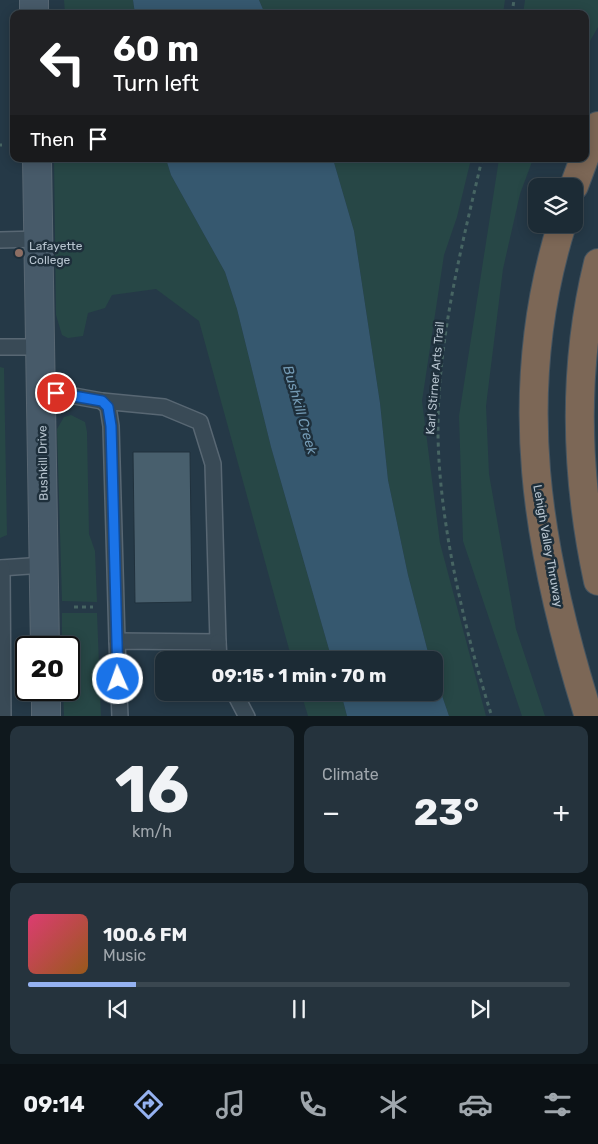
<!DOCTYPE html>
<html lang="en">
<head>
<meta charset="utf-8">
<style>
  :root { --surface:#1c2b35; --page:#25333d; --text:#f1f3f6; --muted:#a0a7ad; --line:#3a4750; --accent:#95b2f1 }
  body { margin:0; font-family:Rubik,sans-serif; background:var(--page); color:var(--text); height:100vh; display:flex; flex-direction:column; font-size:19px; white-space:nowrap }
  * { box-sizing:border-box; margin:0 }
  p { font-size:16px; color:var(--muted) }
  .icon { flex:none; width:28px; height:28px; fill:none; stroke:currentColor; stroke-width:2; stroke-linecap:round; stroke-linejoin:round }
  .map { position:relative; height:716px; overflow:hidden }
  .details { display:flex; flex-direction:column; gap:10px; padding:10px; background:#0f181d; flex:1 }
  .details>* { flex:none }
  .guide { position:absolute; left:10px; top:10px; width:579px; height:152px; border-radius:10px; box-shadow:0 2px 12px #0003,0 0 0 1px var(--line); background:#202124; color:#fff; overflow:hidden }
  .fabs { position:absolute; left:528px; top:178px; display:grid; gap:10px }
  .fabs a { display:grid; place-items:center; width:55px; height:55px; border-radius:10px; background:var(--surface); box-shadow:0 2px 12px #0003,0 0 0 1px var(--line); font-size:25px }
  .speed { position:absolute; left:15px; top:636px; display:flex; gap:10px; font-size:25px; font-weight:700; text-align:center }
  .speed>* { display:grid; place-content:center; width:65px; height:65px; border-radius:50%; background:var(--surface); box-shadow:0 2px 12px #0003,0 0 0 1px var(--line); line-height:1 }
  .speed .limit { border:2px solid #111; border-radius:8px; background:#fff; color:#111 }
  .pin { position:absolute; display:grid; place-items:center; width:42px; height:42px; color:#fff; margin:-21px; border:2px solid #fff; border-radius:50%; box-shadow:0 1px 5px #0007 }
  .me { position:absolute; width:55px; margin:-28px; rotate:358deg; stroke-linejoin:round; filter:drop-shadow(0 0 4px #0008) }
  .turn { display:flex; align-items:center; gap:18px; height:105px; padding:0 20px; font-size:22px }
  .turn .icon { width:65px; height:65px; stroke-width:2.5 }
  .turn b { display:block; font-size:35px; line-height:42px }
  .then { display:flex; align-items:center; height:48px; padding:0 20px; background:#0003; gap:10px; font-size:19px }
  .big { font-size:38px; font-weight:700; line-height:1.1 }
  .details .card { flex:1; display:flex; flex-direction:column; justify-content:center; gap:8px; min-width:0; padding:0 18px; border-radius:10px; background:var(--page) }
  .details .dial { align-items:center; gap:0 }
  .dial b { font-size:65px; line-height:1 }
  .song { display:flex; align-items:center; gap:15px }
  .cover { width:60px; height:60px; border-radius:8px; background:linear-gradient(135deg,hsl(340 70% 55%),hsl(30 70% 35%)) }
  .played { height:5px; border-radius:2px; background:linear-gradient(90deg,var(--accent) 20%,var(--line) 20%) }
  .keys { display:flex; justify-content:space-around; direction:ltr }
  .heat { display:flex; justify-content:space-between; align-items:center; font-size:28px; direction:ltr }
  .details .tiles { flex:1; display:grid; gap:10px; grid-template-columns:1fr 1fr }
  .card:last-child { grid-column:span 2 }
  .trip { position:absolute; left:155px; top:651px; width:288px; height:50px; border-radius:10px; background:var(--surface); box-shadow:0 2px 12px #0003,0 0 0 1px var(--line); font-weight:700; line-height:50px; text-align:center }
  .tabs { display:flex; height:80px; justify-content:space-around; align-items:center; background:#0b1115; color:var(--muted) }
  .tabs .icon { width:35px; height:35px }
  .tabs .active { color:var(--accent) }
  .tabs b { font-size:22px; color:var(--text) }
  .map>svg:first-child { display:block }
  .green { fill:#274746 }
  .water { fill:#36586f }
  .building { fill:#485f6d; stroke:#20313d }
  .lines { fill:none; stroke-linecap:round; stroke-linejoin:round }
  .lane-casing { stroke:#586773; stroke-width:18 }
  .secondary-casing { stroke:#586773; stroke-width:30 }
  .highway-casing { stroke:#445460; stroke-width:30 }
  .path { stroke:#476563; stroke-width:3; stroke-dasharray:4 4; stroke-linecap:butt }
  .lane { stroke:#394a56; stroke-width:15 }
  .secondary { stroke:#475a69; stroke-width:28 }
  .highway { stroke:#7c6756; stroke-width:28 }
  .route-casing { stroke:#114b97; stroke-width:12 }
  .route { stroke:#1a73e8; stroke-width:9 }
  .education-dot { fill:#8d6e63; stroke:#1e2f3b; stroke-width:2 }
  .labels { text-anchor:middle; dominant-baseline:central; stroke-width:5; stroke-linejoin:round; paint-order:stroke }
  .poi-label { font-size:12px; fill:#b7c4cf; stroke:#1e2f3b; text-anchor:start }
  .street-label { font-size:12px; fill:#b7c4cf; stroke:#1e2f3b }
  .water-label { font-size:14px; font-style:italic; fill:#749bb5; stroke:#1e2f3b }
</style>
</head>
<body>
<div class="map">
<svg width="598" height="717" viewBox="0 0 598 717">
  <rect width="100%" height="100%" fill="#253947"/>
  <!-- green -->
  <g class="green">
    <polygon points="64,0 133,0 135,14 65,14"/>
    <polygon points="259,0 505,0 503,14 265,14"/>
    <polygon points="525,0 598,0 598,27 585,50 585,14 523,14"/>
    <polygon points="54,159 166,159 171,175 225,272 237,309 271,447 332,660 292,660 199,321 156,289 112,295 105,308 88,313 83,336 68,338 62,335 56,315"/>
    <polygon points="333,159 471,159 457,217 444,255 422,401 440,543 486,716 449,716 434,672 434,660 430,660 408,575 388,480 380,403 354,231"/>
    <polygon points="499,159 533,159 520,194 503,269 486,406 489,474 516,629 545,716 522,716 463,541 459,416"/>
    <polygon points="0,367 4,368 7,535 0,538"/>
    <polygon points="71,415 85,422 87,432 89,534 95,551 97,602 62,601 57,429 64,417"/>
    <polygon points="62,613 97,613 101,716 64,716 63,690 69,690 69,648 62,647"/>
    <polygon points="301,693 341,693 347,716 308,716"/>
  </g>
  <!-- water -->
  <g class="water">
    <polygon points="133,0 259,0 265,14 135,14"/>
    <polygon points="166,159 333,159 354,231 380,403 388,480 408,575 430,660 332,660 271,447 237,309 225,272 171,175"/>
    <polygon points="434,672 449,716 347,716 341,693 434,692"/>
  </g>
  <!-- building -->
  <polygon class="building" points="133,452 190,452 192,602 135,603"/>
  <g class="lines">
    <defs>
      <g id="lane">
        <polyline points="0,240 39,239"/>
        <polyline points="0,347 40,347"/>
        <polyline points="41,390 102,401 164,407 200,422 213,464 218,642 117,641 120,717"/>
        <polyline points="102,401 108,407 111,426 117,641"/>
        <polyline points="0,568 44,565"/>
        <polyline points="2,568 3,717"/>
        <polyline points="218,642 219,660"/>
        <polyline points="234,692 247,717"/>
      </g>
      <g id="secondary">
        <polyline points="34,0 34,14"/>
        <polyline points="37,159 45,648"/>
        <polyline points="46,690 46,717"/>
      </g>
      <g id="highway">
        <polyline points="585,156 598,126"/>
        <polyline points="574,186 584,159"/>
        <path d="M562,224C509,394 537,551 589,717"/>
        <path d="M598,263C572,369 575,474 598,581"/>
      </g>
    </defs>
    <!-- lane casing -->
    <use href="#lane" class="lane-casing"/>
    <!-- secondary casing -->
    <use href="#secondary" class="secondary-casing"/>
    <!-- highway casing -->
    <use href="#highway" class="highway-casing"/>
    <!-- path -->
    <g class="path">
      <polyline points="512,14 514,0"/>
      <polyline points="0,145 2,145"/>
      <path d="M482,159C462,245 439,334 438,423C437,515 464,629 492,717"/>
      <polyline points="74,607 93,607"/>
    </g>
    <!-- lane -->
    <use href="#lane" class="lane"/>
    <!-- secondary -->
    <use href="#secondary" class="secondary"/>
    <!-- highway -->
    <use href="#highway" class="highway"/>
  </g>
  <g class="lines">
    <defs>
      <polyline id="route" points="56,393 102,401 108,407 111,426 118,679"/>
    </defs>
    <!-- route casing -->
    <use href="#route" class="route-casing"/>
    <!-- route -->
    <use href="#route" class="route"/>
  </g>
  <!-- markers -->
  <circle class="education-dot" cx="19" cy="253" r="5"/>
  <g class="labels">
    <!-- poi labels -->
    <g class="poi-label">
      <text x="29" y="246">Lafayette<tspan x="29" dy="14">College</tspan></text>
    </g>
    <!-- street labels -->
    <g class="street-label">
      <text transform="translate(435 378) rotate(-85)">Karl Stirner Arts Trail</text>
      <text transform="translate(43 463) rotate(-91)">Bushkill Drive</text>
      <text transform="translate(548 546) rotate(80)">Lehigh Valley Thruway</text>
    </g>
    <!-- water labels -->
    <g class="water-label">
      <text transform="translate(300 410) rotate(74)">Bushkill Creek</text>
    </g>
  </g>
</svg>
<div class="fabs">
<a><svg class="icon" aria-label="layers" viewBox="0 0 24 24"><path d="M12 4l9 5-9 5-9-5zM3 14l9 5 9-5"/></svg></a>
</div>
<div class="speed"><div class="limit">20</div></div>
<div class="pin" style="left:56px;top:393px;background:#d93025"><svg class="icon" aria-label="arrive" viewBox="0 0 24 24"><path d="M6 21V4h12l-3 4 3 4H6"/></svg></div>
<svg class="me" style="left:118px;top:679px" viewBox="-20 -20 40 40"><circle r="17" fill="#1a73e8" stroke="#fff" stroke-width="3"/><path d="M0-11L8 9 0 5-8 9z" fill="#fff"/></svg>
<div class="trip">09:15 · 1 min · 70 m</div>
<div class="guide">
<div class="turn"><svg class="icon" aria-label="left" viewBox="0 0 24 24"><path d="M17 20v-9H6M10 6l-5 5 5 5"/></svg><div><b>60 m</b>Turn left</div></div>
<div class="then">Then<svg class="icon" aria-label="arrive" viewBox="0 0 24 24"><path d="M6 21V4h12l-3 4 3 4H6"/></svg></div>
</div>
</div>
<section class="details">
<div class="tiles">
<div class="card dial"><b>16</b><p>km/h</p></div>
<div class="card"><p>Climate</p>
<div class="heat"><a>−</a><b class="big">23°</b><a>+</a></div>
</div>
<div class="card">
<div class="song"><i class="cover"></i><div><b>100.6 FM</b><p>Music</p></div></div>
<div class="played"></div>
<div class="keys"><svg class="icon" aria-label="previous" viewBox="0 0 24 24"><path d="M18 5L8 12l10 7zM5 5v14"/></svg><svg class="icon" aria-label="pause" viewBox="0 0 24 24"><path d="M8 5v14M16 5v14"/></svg><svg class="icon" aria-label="next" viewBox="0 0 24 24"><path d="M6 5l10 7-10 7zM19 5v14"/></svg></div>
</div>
</div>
</section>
<nav class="tabs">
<b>09:14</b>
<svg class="icon active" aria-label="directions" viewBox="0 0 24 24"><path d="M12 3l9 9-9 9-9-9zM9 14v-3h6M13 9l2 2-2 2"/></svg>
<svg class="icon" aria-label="music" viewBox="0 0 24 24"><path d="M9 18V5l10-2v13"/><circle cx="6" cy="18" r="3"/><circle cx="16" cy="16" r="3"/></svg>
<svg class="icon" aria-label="phone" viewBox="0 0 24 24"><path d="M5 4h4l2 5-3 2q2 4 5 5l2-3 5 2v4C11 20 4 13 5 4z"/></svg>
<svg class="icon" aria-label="climate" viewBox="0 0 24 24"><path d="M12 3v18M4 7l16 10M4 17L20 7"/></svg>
<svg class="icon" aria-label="car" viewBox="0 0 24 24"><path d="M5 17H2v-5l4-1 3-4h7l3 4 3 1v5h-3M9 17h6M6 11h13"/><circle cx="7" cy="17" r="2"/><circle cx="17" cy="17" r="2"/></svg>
<svg class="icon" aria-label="filters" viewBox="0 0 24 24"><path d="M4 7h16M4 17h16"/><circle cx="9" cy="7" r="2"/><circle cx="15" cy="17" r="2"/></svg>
</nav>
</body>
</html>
